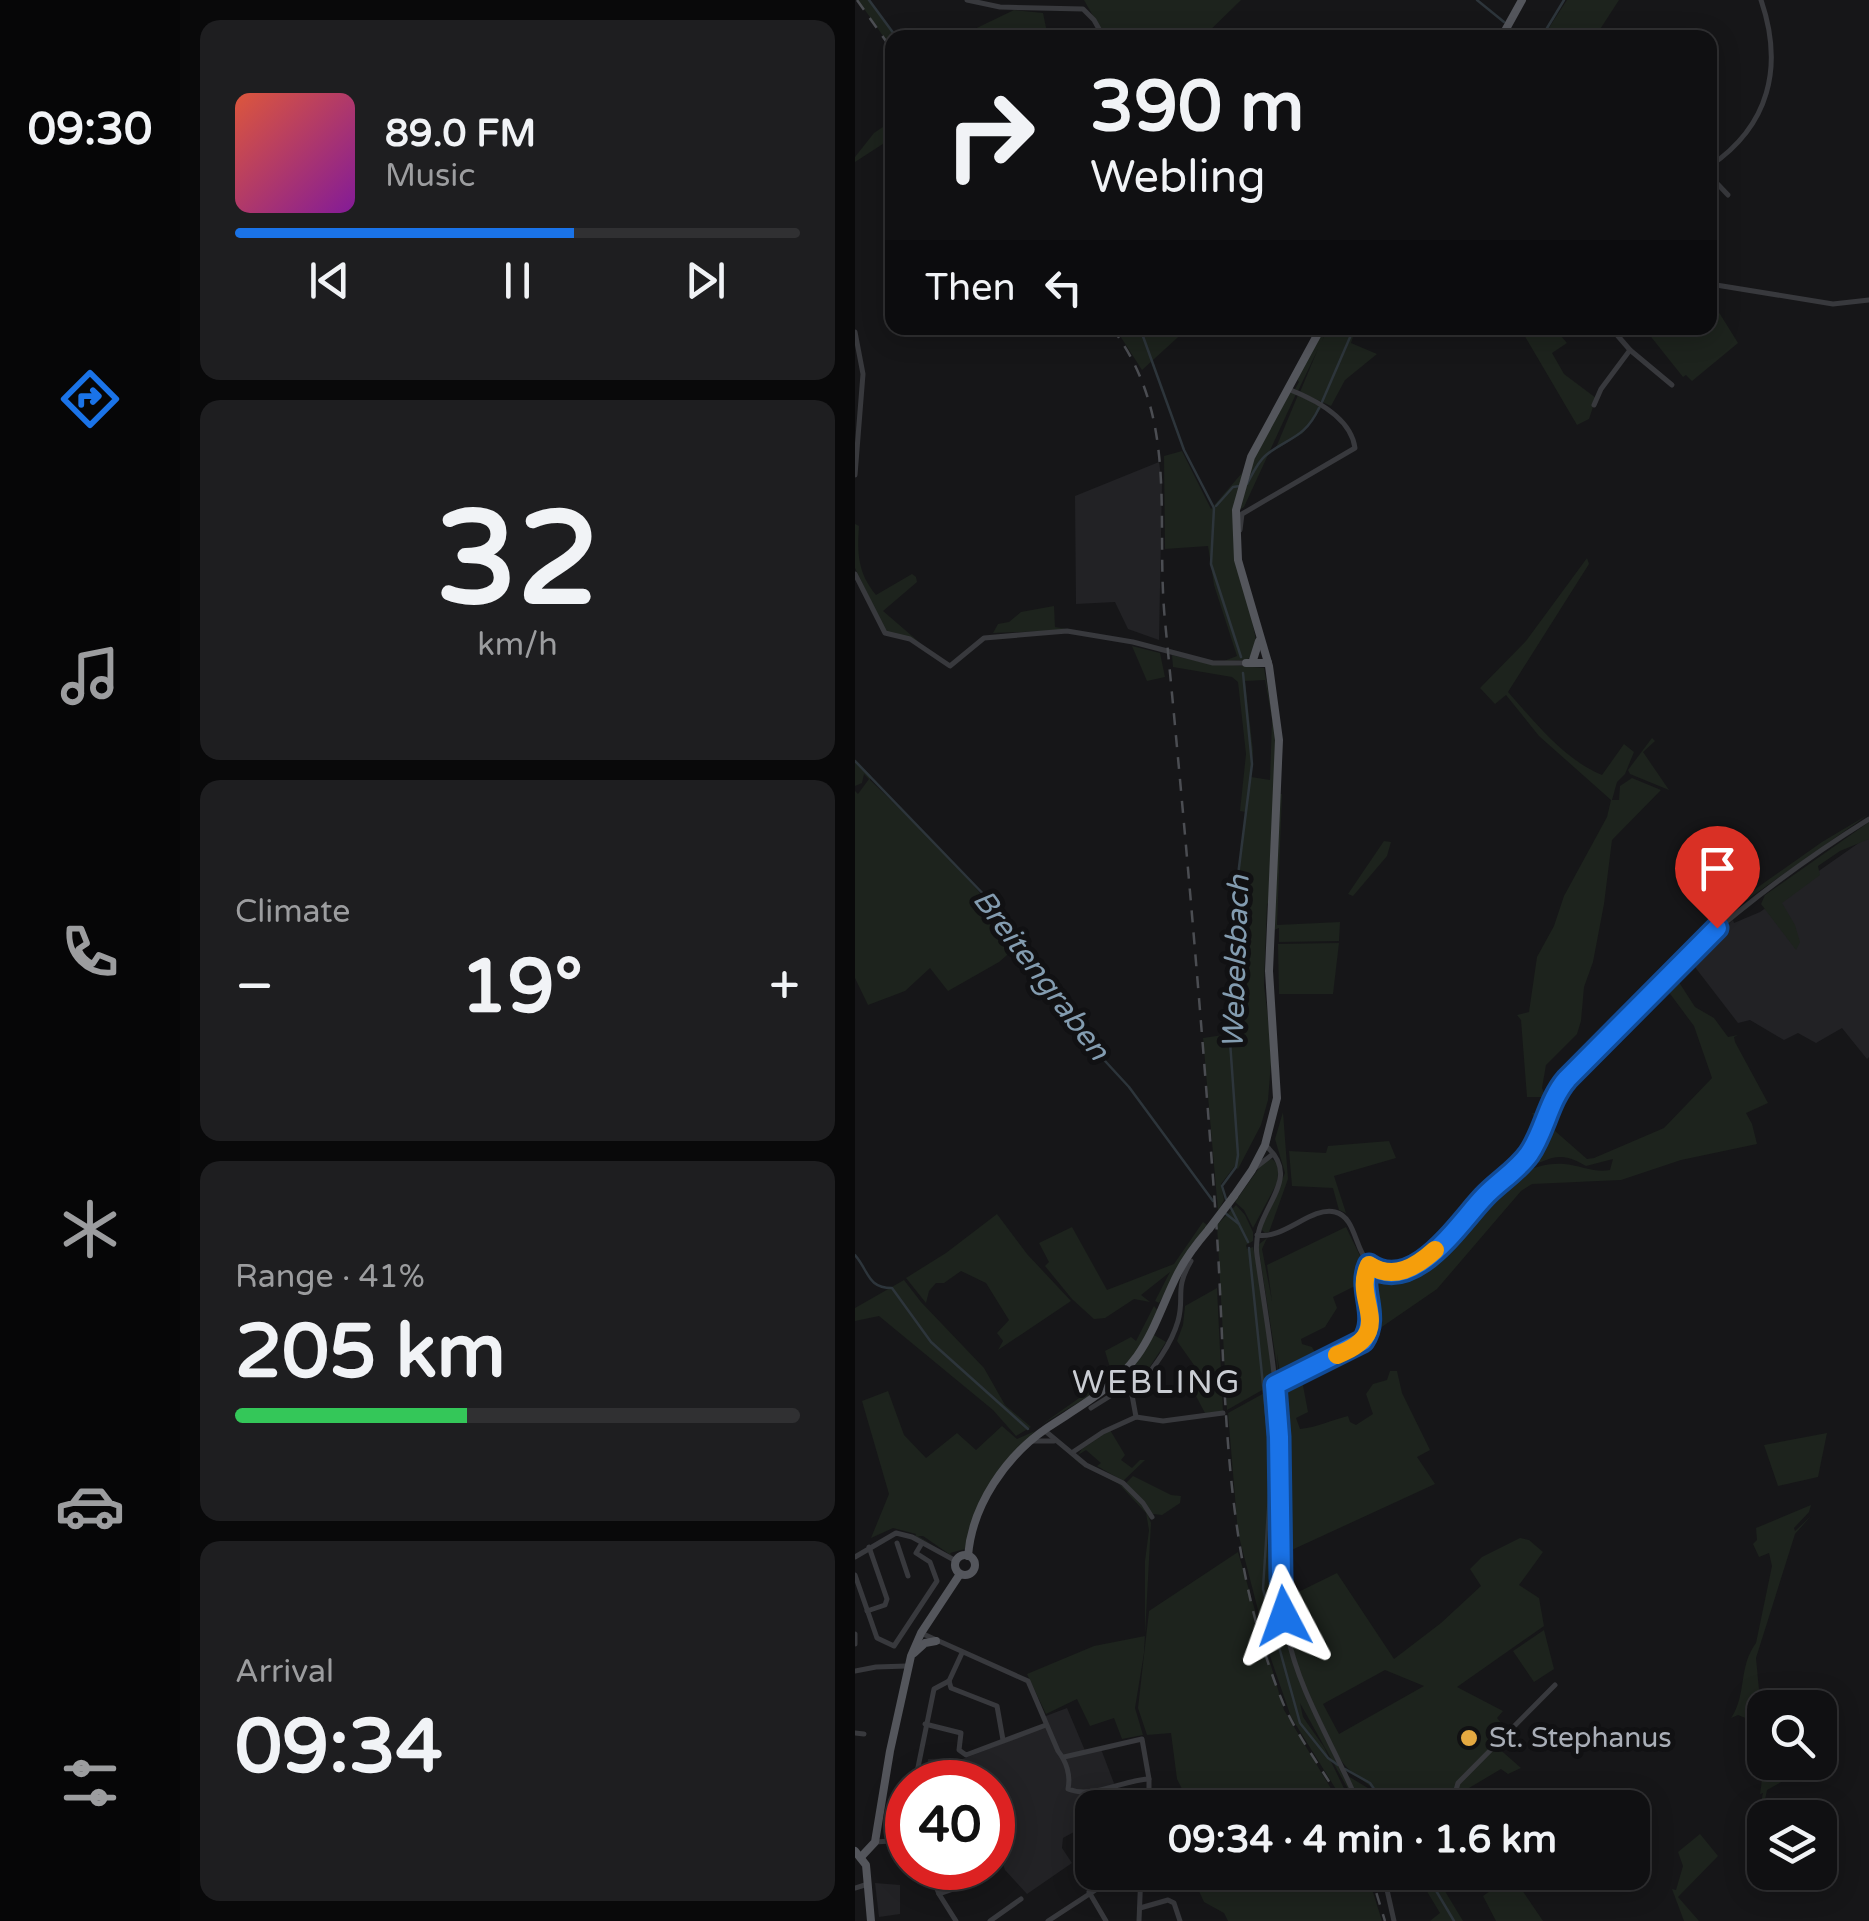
<!DOCTYPE html>
<html lang="en">
<head>
<meta charset="utf-8">
<style>
  :root { --surface:#101012; --page:#1e1e20; --text:#f1f3f6; --muted:#9c9d9f; --line:#303032; --accent:#1a73e8 }
  body { margin:0; font-family:"Varela Round",sans-serif; background:var(--page); color:var(--text); height:100vh; display:flex; flex-direction:column; font-size:38px; white-space:nowrap }
  * { box-sizing:border-box; margin:0 }
  p { font-size:32px; color:var(--muted) }
  .icon { flex:none; width:55px; height:55px; fill:none; stroke:currentColor; stroke-width:2; stroke-linecap:round; stroke-linejoin:round }
  .map { position:relative; flex:1; overflow:hidden }
  .side { display:flex; flex-direction:column; gap:20px; padding:20px; background:#09090a; width:675px }
  .side>* { flex:none }
  .hud { position:absolute; left:30px; top:30px; width:832px; height:305px; border-radius:20px; box-shadow:0 5px 25px #0003,0 0 0 2px var(--line); background:#101012; color:var(--text); overflow:hidden }
  .controls { position:absolute; left:892px; top:1690px; display:grid; gap:20px }
  .controls a { display:grid; place-items:center; width:90px; height:90px; border-radius:20px; background:var(--surface); box-shadow:0 5px 25px #0003,0 0 0 2px var(--line); font-size:50px }
  .speed { position:absolute; left:30px; top:1760px; display:flex; gap:20px; font-size:50px; font-weight:700; text-align:center }
  .speed>* { display:grid; place-content:center; width:130px; height:130px; border-radius:50%; background:var(--surface); box-shadow:0 5px 25px #0003,0 0 0 2px var(--line); line-height:1 }
  .speed .limit { border:15px solid #d22; background:#fff; color:#111 }
  .pin { position:absolute; display:grid; place-items:center; width:85px; height:85px; color:#fff; margin:-102px -42px; border-radius:50% 50% 50% 0; rotate:-45deg; box-shadow:0 0 10px #0007 }
  .pin .icon { rotate:45deg }
  .me { position:absolute; width:110px; margin:-55px; rotate:356deg; stroke-linejoin:round; filter:drop-shadow(0 0 8px #0008) }
  .turn { display:flex; align-items:center; gap:35px; height:210px; padding:0 40px; font-size:45px }
  .turn .icon { width:130px; height:130px; stroke-width:2.5 }
  .turn b { display:block; font-size:70px; line-height:85px }
  .then { display:flex; align-items:center; height:95px; padding:0 40px; background:#0003; gap:20px; font-size:38px }
  .big { font-size:75px; font-weight:700; line-height:1.1 }
  .side .card { flex:1; display:flex; flex-direction:column; justify-content:center; gap:15px; min-width:0; padding:0 35px; border-radius:20px; background:var(--page) }
  .side .dial { align-items:center; gap:0 }
  .dial b { font-size:130px; line-height:1 }
  .song { display:flex; align-items:center; gap:30px }
  .cover { width:120px; height:120px; border-radius:15px; background:linear-gradient(135deg,hsl(10 70% 55%),hsl(290 70% 35%)) }
  .played { height:10px; border-radius:5px; background:linear-gradient(90deg,var(--accent) 60%,var(--line) 60%) }
  .keys { display:flex; justify-content:space-around; direction:ltr }
  .heat { display:flex; justify-content:space-between; align-items:center; font-size:55px; direction:ltr }
  .charge { height:15px; border-radius:8px; background:linear-gradient(90deg,#34c759 41%,var(--line) 0) }
  .trip { position:absolute; left:220px; top:1790px; width:575px; height:100px; border-radius:20px; background:var(--surface); box-shadow:0 5px 25px #0003,0 0 0 2px var(--line); font-weight:700; line-height:100px; text-align:center }
  main { display:flex; flex:1; min-height:0 }
  .tab-bar { display:flex; flex-direction:column; width:180px; justify-content:space-around; align-items:center; background:#060607; color:var(--muted) }
  .tab-bar .icon { width:70px; height:70px }
  .tab-bar .active { color:var(--accent) }
  .tab-bar b { font-size:45px; color:var(--text) }
  .map>svg:first-child { display:block }
  .built { fill:#222225 }
  .green { fill:#1d231d; fill-rule:evenodd }
  .lines { fill:none; stroke-linecap:round; stroke-linejoin:round }
  .stream { stroke:#2d353b; stroke-width:2.5 }
  .minor { stroke:#38393d; stroke-width:5 }
  .major { stroke:#54565c; stroke-width:8 }
  .rail { stroke:#4b4d52; stroke-width:2.5; stroke-dasharray:12 10; stroke-linecap:butt }
  .major-bridge { stroke:#54565c; stroke-width:8 }
  .route-casing { stroke:#114b97; stroke-width:25 }
  .route { stroke:#1a73e8; stroke-width:18 }
  .slow { stroke:#f59e0b; stroke-width:18 }
  .poi-dot { fill:#e5a941; stroke:#111113; stroke-width:4 }
  .labels { text-anchor:middle; dominant-baseline:central; stroke-width:10; stroke-linejoin:round; paint-order:stroke }
  .poi-label { font-size:28px; fill:#a9aeb7; stroke:#111113; text-anchor:start }
  .water-label { font-size:30px; font-style:italic; fill:#839cb0; stroke:#111113 }
  .quarter-label { font-size:32px; letter-spacing:2.5px; fill:#cacdd3; stroke:#111113 }
</style>
</head>
<body>
<main>
<nav class="tab-bar">
<b>09:30</b>
<svg class="icon active" aria-label="directions" viewBox="0 0 24 24"><path d="M12 3l9 9-9 9-9-9zM9 14v-3h6M13 9l2 2-2 2"/></svg>
<svg class="icon" aria-label="music" viewBox="0 0 24 24"><path d="M9 18V5l10-2v13"/><circle cx="6" cy="18" r="3"/><circle cx="16" cy="16" r="3"/></svg>
<svg class="icon" aria-label="phone" viewBox="0 0 24 24"><path d="M5 4h4l2 5-3 2q2 4 5 5l2-3 5 2v4C11 20 4 13 5 4z"/></svg>
<svg class="icon" aria-label="climate" viewBox="0 0 24 24"><path d="M12 3v18M4 7l16 10M4 17L20 7"/></svg>
<svg class="icon" aria-label="car" viewBox="0 0 24 24"><path d="M5 17H2v-5l4-1 3-4h7l3 4 3 1v5h-3M9 17h6M6 11h13"/><circle cx="7" cy="17" r="2"/><circle cx="17" cy="17" r="2"/></svg>
<svg class="icon" aria-label="filters" viewBox="0 0 24 24"><path d="M4 7h16M4 17h16"/><circle cx="9" cy="7" r="2"/><circle cx="15" cy="17" r="2"/></svg>
</nav>
<section class="side">
<div class="card">
<div class="song"><i class="cover"></i><div><b>89.0 FM</b><p>Music</p></div></div>
<div class="played"></div>
<div class="keys"><svg class="icon" aria-label="previous" viewBox="0 0 24 24"><path d="M18 5L8 12l10 7zM5 5v14"/></svg><svg class="icon" aria-label="pause" viewBox="0 0 24 24"><path d="M8 5v14M16 5v14"/></svg><svg class="icon" aria-label="next" viewBox="0 0 24 24"><path d="M6 5l10 7-10 7zM19 5v14"/></svg></div>
</div>
<div class="card dial"><b>32</b><p>km/h</p></div>
<div class="card"><p>Climate</p>
<div class="heat"><a>−</a><b class="big">19°</b><a>+</a></div>
</div>
<div class="card"><p>Range · 41%</p><b class="big">205 km</b><div class="charge"></div></div>
<div class="card"><p>Arrival</p><b class="big">09:34</b></div>
</section>
<div class="map">
<svg width="1014" height="1921" viewBox="0 0 1014 1921">
  <rect width="100%" height="100%" fill="#161618"/>
  <!-- built -->
  <g class="built">
    <polygon points="304,462 307,483 304,640 273,629 260,602 221,604 220,496"/>
    <polygon points="1014,839 1014,1057 1012,1059 987,1028 961,1043 943,1033 929,1040 895,1020 883,1023 833,958 878,920 879,923 905,912 1008,840"/>
    <polygon points="212,1708 231,1753 246,1749 268,1807 238,1808 237,1822 208,1838 207,1848 217,1863 172,1894 150,1870 138,1836 138,1782 116,1782 105,1760 190,1727 191,1716"/>
    <polygon points="98,1758 112,1780 70,1782 73,1759"/>
    <polygon points="20,1883 45,1885 45,1914 24,1917"/>
  </g>
  <!-- green -->
  <g class="green">
    <polygon points="3,0 14,0 42,37 38,38 37,49"/>
    <polygon points="229,0 386,0 347,38 250,37"/>
    <polygon points="712,0 764,0 740,37 688,37"/>
    <polygon points="159,10 188,13 193,37 101,38"/>
    <polygon points="37,121 37,138 0,162 0,157 19,133"/>
    <polygon points="855,298 883,343 837,381 831,375 828,377 789,328 855,328"/>
    <polygon points="260,328 333,328 287,370"/>
    <polygon points="469,328 473,328 467,341 474,328 501,328 496,343 522,354 490,380 476,406 445,392 463,349 443,391 440,389 444,382 441,378"/>
    <polygon points="665,328 699,328 712,343 697,353 709,374 741,398 734,419 722,425"/>
    <polygon points="435,392 441,394 389,507 384,510 401,452"/>
    <polygon points="443,395 467,407 448,433 420,450"/>
    <polygon points="327,451 356,509 387,473 378,527 402,645 399,655 391,660 369,661 382,656 359,585 353,546 310,549 309,456"/>
    <path d="M0,524L4,526C2,554 3,573 21,595L57,574L61,577L62,582L28,611L64,642L31,632L0,568Z"/>
    <path d="M732,558L734,564L653,692C681,723 707,758 747,775L769,744L779,752L770,774L762,782L757,800H764L765,786L777,778L806,790L757,840L749,904L738,962L729,987L726,1021L722,1034L691,1065L687,1088L693,1101L684,1127L677,1113L688,1112L687,1097H672L666,1020L662,1015L674,1012L682,957L699,926L709,896L752,817L756,800L684,736L651,695L640,704L625,688L671,641Z"/>
    <polygon points="199,606 200,627 217,630 138,633 143,624 154,622 166,612"/>
    <polygon points="277,646 305,653 310,677 292,681"/>
    <path d="M317,655L346,662L409,668L422,743L415,901L412,904L409,985L417,1051L413,1100L406,1125L383,1169L379,1167L366,1184L369,1200L363,1211L348,1038L375,1034L380,899L391,812L385,811L391,754L383,682L377,677L318,667ZM410,680L417,719L415,780L396,777L398,751L390,681Z"/>
    <polygon points="797,738 800,741 788,752 814,790 775,774 773,770"/>
    <path d="M0,759L16,776L15,780C40,804 162,920 160,948L144,962L93,991L75,968L50,991L13,1005L0,978V791L3,794L14,779L9,774L7,783L0,786Z"/>
    <polygon points="424,794 427,794 422,925 485,922 484,941 424,942 424,928 419,930"/>
    <polygon points="1014,814 893,899 889,897 967,842"/>
    <polygon points="1014,822 1014,839 985,851 963,866 965,875 927,903 940,925 945,942 941,950 906,904 910,895"/>
    <polygon points="529,841 536,842 532,856 498,896 493,894"/>
    <polygon points="484,943 478,994 424,994 423,944"/>
    <path d="M816,975L820,976L840,1007L859,1018L873,1037L883,1035L879,1037L880,1042L913,1103L891,1113L897,1124L902,1144L826,1160L766,1180L677,1184L666,1191L582,1289L518,1333L514,1274C531,1280 552,1280 568,1271C606,1231 648,1160 709,1164C725,1165 738,1173 755,1170L758,1159L731,1166C701,1148 695,1161 666,1169L676,1155L691,1123L732,1159L739,1158L809,1128L857,1078L839,1026L807,983Z"/>
    <polygon points="428,1112 433,1179 414,1232 410,1233 406,1229 408,1222 430,1173 420,1139"/>
    <polygon points="534,1141 541,1158 479,1176 491,1213 484,1210 478,1188 437,1186 434,1151 471,1153 473,1146"/>
    <polygon points="417,1159 424,1165 422,1183 398,1228 389,1210 380,1202 409,1161"/>
    <polygon points="381,1205 390,1215 398,1232 398,1241 391,1245 392,1249 398,1247 407,1288 418,1384 372,1410 362,1225"/>
    <polygon points="142,1214 172,1254 216,1301 143,1350 148,1341 142,1333 154,1320 131,1283 106,1271 89,1283 81,1283 74,1291 71,1303 51,1278 91,1253"/>
    <polygon points="348,1222 352,1225 304,1303 300,1301 315,1272 286,1295 295,1302 279,1299 250,1318 239,1319 217,1299 190,1266 194,1262 184,1243 217,1227 252,1290 319,1264"/>
    <polygon points="491,1227 509,1264 510,1281 478,1297 482,1308 470,1327 446,1339 447,1344 457,1347 464,1360 426,1380 422,1354 424,1379 403,1245 412,1238 407,1249 417,1301 412,1265"/>
    <polygon points="49,1280 66,1302 129,1368 150,1405 176,1427 161,1436 138,1410 24,1316 0,1321 0,1308"/>
    <polygon points="362,1288 368,1412 350,1413 333,1381 339,1365 322,1341 328,1325 330,1306"/>
    <polygon points="299,1306 303,1311 282,1353 254,1384 186,1425 254,1377 256,1371 250,1351 276,1337 281,1341"/>
    <polygon points="299,1335 311,1342 279,1391 266,1385"/>
    <path d="M535,1371H542L547,1393L575,1450L562,1457L580,1484L428,1554L429,1469L424,1385L446,1375L453,1412L441,1418L445,1429C464,1427 476,1420 493,1416L495,1422L501,1425L518,1414L511,1394L518,1384L532,1380Z"/>
    <path d="M33,1391L49,1435L71,1458L102,1433L121,1450L147,1426L162,1439L180,1431C143,1472 127,1495 110,1549L95,1553L97,1556L68,1536H63L78,1545L60,1536L61,1534L38,1528L16,1538L34,1494L7,1401Z"/>
    <polygon points="413,1391 420,1466 416,1391 423,1448 423,1566 432,1644 453,1703 503,1807 445,1703 448,1717 469,1747 498,1807 492,1807 436,1717 415,1656 383,1533 373,1413"/>
    <polygon points="255,1430 270,1455 266,1460 277,1468 285,1460 290,1460 268,1481 242,1466 246,1463 231,1450 223,1455 227,1449"/>
    <polygon points="972,1433 963,1477 923,1486 909,1445"/>
    <path d="M214,1454C242,1476 285,1483 296,1523L289,1653L280,1708L288,1735L267,1739L259,1718L235,1726L222,1699L191,1714L172,1674L239,1646L290,1636V1561L294,1530L291,1513L264,1484L224,1463Z"/>
    <polygon points="278,1476 316,1495 326,1496 325,1503 307,1515 298,1514 271,1483"/>
    <path d="M956,1505L954,1512L939,1528L940,1531L956,1516L940,1534L901,1658L904,1690L910,1710V1762L926,1763L928,1781L912,1790L897,1863L893,1862L908,1793L905,1794C910,1766 905,1745 893,1719L883,1715L876,1718C892,1695 883,1667 901,1643L917,1566L914,1553L904,1557L898,1544L902,1540L901,1528Z"/>
    <path d="M665,1538L674,1540L688,1552L664,1585L684,1598L689,1626L602,1687L648,1711L642,1718L654,1732L641,1746L666,1768L653,1774L646,1769L614,1788L607,1807H534C520,1784 497,1777 485,1759C455,1713 435,1654 429,1599L482,1573L539,1659L586,1623L626,1586L615,1569L627,1557ZM530,1670L569,1686L484,1734L468,1704Z"/>
    <polygon points="383,1552 429,1710 487,1807 336,1807 322,1779 316,1733 292,1735 283,1708 294,1611"/>
    <polygon points="689,1630 699,1669 679,1682 658,1651"/>
    <polygon points="493,1776 521,1793 529,1807 507,1807"/>
    <polygon points="845,1834 863,1856 823,1897 844,1921 829,1921 817,1889 821,1890 828,1866 823,1852"/>
    <polygon points="340,1873 512,1873 527,1921 373,1921 369,1913 349,1902 336,1874"/>
    <polygon points="561,1873 579,1873 608,1921 575,1921 585,1913"/>
    <polygon points="655,1877 674,1881 683,1878 667,1890 688,1921 641,1921 628,1896"/>
  </g>
  <g class="lines">
    <!-- stream -->
    <g class="stream">
      <polyline points="14,0 42,38"/>
      <polyline points="622,0 649,22"/>
      <polyline points="686,38 709,0"/>
      <polyline points="285,328 329,450 359,508 356,564 386,657"/>
      <polyline points="467,402 499,328"/>
      <path d="M392,484C397,475 402,463 410,456C432,437 449,440 464,408"/>
      <polyline points="361,506 378,487 385,486"/>
      <polyline points="0,761 136,902 169,953 186,973 216,1024 274,1087 358,1201"/>
      <polyline points="371,1199 367,1186 381,1167 383,1155 374,1027 375,939 397,764 388,673"/>
      <polyline points="375,1206 393,1242"/>
      <polyline points="370,1213 384,1224"/>
      <polyline points="394,1248 416,1463 408,1589 445,1723 473,1758 483,1765"/>
      <path d="M0,1255C14,1271 12,1288 37,1288L76,1342L173,1429"/>
      <polyline points="490,1769 515,1783 532,1808"/>
      <polyline points="570,1872 599,1921"/>
    </g>
    <!-- minor -->
    <g class="minor">
      <polyline points="112,0 145,7 228,9 239,20 249,38"/>
      <path d="M855,166C914,126 929,67 906,0"/>
      <polyline points="855,176 873,195"/>
      <polyline points="855,284 978,304 1014,300"/>
      <polyline points="756,328 775,350 817,385"/>
      <polyline points="0,332 8,374 0,475"/>
      <polyline points="739,405 746,389 775,350"/>
      <path d="M385,530L387,514L500,448C496,418 459,399 433,389"/>
      <polyline points="0,574 30,633 55,639 95,666 129,638 212,631 278,642 358,663 391,663"/>
      <path d="M410,1145C452,1181 395,1209 402,1255C411,1317 422,1379 425,1443C427,1506 419,1571 432,1633C445,1696 481,1748 505,1808"/>
      <polyline points="400,1168 418,1154"/>
      <path d="M402,1235C429,1240 456,1206 480,1212C510,1219 494,1282 546,1271C582,1264 606,1221 629,1196C643,1182 662,1171 674,1155C689,1132 692,1102 711,1080C798,978 900,890 1014,819"/>
      <path d="M421,1384C432,1378 444,1370 456,1364C482,1352 519,1349 516,1312C514,1296 507,1280 515,1265"/>
      <path d="M277,1395C294,1373 315,1349 323,1321C330,1296 319,1290 336,1261"/>
      <polyline points="236,1408 268,1388 277,1395 281,1417"/>
      <polyline points="189,1430 231,1465 268,1483 288,1503 297,1517"/>
      <polyline points="178,1441 199,1441"/>
      <polyline points="218,1452 248,1432 281,1417 308,1421 368,1413"/>
      <polyline points="42,1543 53,1576"/>
      <polyline points="0,1557 41,1533 57,1537 101,1561"/>
      <polyline points="0,1575 22,1638 39,1646 82,1581 75,1562 61,1553 67,1543"/>
      <polyline points="12,1611 30,1605 32,1599 14,1547"/>
      <path d="M66,1633L173,1681L203,1751C211,1761 216,1775 213,1789C237,1799 268,1780 294,1779"/>
      <polyline points="0,1634 0,1644"/>
      <polyline points="0,1671 21,1667 52,1666"/>
      <polyline points="94,1681 96,1688 142,1706 148,1740"/>
      <polyline points="94,1681 107,1653"/>
      <polyline points="70,1724 106,1733 104,1750 111,1755 191,1725"/>
      <polyline points="0,1733 9,1734"/>
      <polyline points="209,1757 287,1739 294,1779 294,1808"/>
      <polyline points="60,1782 79,1689 94,1681"/>
      <polyline points="596,1808 603,1783 700,1685"/>
      <polyline points="20,1842 52,1840"/>
      <polyline points="232,1844 238,1841"/>
      <polyline points="74,1868 84,1894 101,1921"/>
      <polyline points="528,1872 539,1921"/>
      <polyline points="0,1888 13,1884"/>
      <polyline points="234,1892 251,1921"/>
      <polyline points="84,1894 130,1878"/>
      <polyline points="285,1908 313,1900 319,1903 325,1921"/>
      <polyline points="135,1921 166,1899"/>
      <polyline points="193,1921 268,1872"/>
      <polyline points="284,1921 286,1872"/>
    </g>
    <!-- major -->
    <g class="major">
      <polyline points="646,38 667,0"/>
      <polyline points="398,660 404,641"/>
      <polyline points="391,663 413,663"/>
      <polyline points="379,1196 397,1170 410,1145 422,1098 414,971 424,740 414,666 383,560 381,510 396,457 466,328"/>
      <circle cx="110" cy="1565" r="10"/>
      <path d="M113,1556C117,1505 151,1456 192,1428C225,1406 258,1389 282,1356C300,1331 309,1300 323,1273C331,1257 342,1243 354,1229"/>
      <polyline points="59,1653 70,1643 81,1641"/>
      <polyline points="0,1851 11,1865 16,1921"/>
      <polyline points="6,1857 20,1842 35,1751 56,1656 66,1633 105,1574"/>
    </g>
    <!-- rail -->
    <g class="rail">
      <polyline points="2,0 38,51"/>
      <path d="M257,328C325,418 300,517 310,621C329,816 346,1011 360,1206C373,1375 362,1542 428,1703C444,1740 470,1772 490,1808"/>
      <polyline points="515,1872 530,1921"/>
    </g>
    <!-- major-bridge -->
    <polyline class="major-bridge" points="354,1229 379,1196"/>
  </g>
  <g class="lines">
    <defs>
      <path id="route" d="M429,1616L426,1578L424,1437L420,1385L508,1341C525,1316 503,1290 514,1265C558,1296 604,1223 629,1197C643,1182 662,1171 674,1154C690,1131 693,1101 712,1079L862,928"/>
    </defs>
    <!-- route casing -->
    <use href="#route" class="route-casing"/>
    <!-- route -->
    <use href="#route" class="route"/>
    <!-- slow -->
    <path class="slow" d="M482,1355C544,1331 496,1302 514,1265C539,1281 561,1267 580,1250"/>
  </g>
  <!-- markers -->
  <circle class="poi-dot" cx="614" cy="1738" r="10"/>
  <g class="labels">
    <!-- poi labels -->
    <g class="poi-label">
      <text x="634" y="1738">St. Stephanus</text>
    </g>
    <!-- water labels -->
    <g class="water-label">
      <text transform="translate(381 962) rotate(-88)">Webelsbach</text>
      <text transform="translate(186 975) rotate(53)">Breitengraben</text>
    </g>
    <!-- quarter labels -->
    <g class="quarter-label">
      <text x="302" y="1383">WEBLING</text>
    </g>
  </g>
</svg>
<div class="controls">
<a><svg class="icon" aria-label="search" viewBox="0 0 24 24"><circle cx="10" cy="10" r="6"/><path d="M15 15l6 6"/></svg></a>
<a><svg class="icon" aria-label="layers" viewBox="0 0 24 24"><path d="M12 4l9 5-9 5-9-5zM3 14l9 5 9-5"/></svg></a>
</div>
<div class="speed"><div class="limit">40</div></div>
<div class="pin" style="left:862px;top:928px;background:#d93025"><svg class="icon" aria-label="arrive" viewBox="0 0 24 24"><path d="M6 21V4h12l-3 4 3 4H6"/></svg></div>
<svg class="me" style="left:429px;top:1616px" viewBox="-20 -20 40 40"><path d="M0-17L14 15 0 8-14 15z" fill="#1a73e8" stroke="#fff" stroke-width="4"/></svg>
<div class="trip">09:34 · 4 min · 1.6 km</div>
<div class="hud">
<div class="turn"><svg class="icon" aria-label="right" viewBox="0 0 24 24"><path d="M7 20v-9h11M14 6l5 5-5 5"/></svg><div><b>390 m</b>Webling</div></div>
<div class="then">Then<svg class="icon" aria-label="left" viewBox="0 0 24 24"><path d="M17 20v-9H6M10 6l-5 5 5 5"/></svg></div>
</div>
</div>
</main>
</body>
</html>
